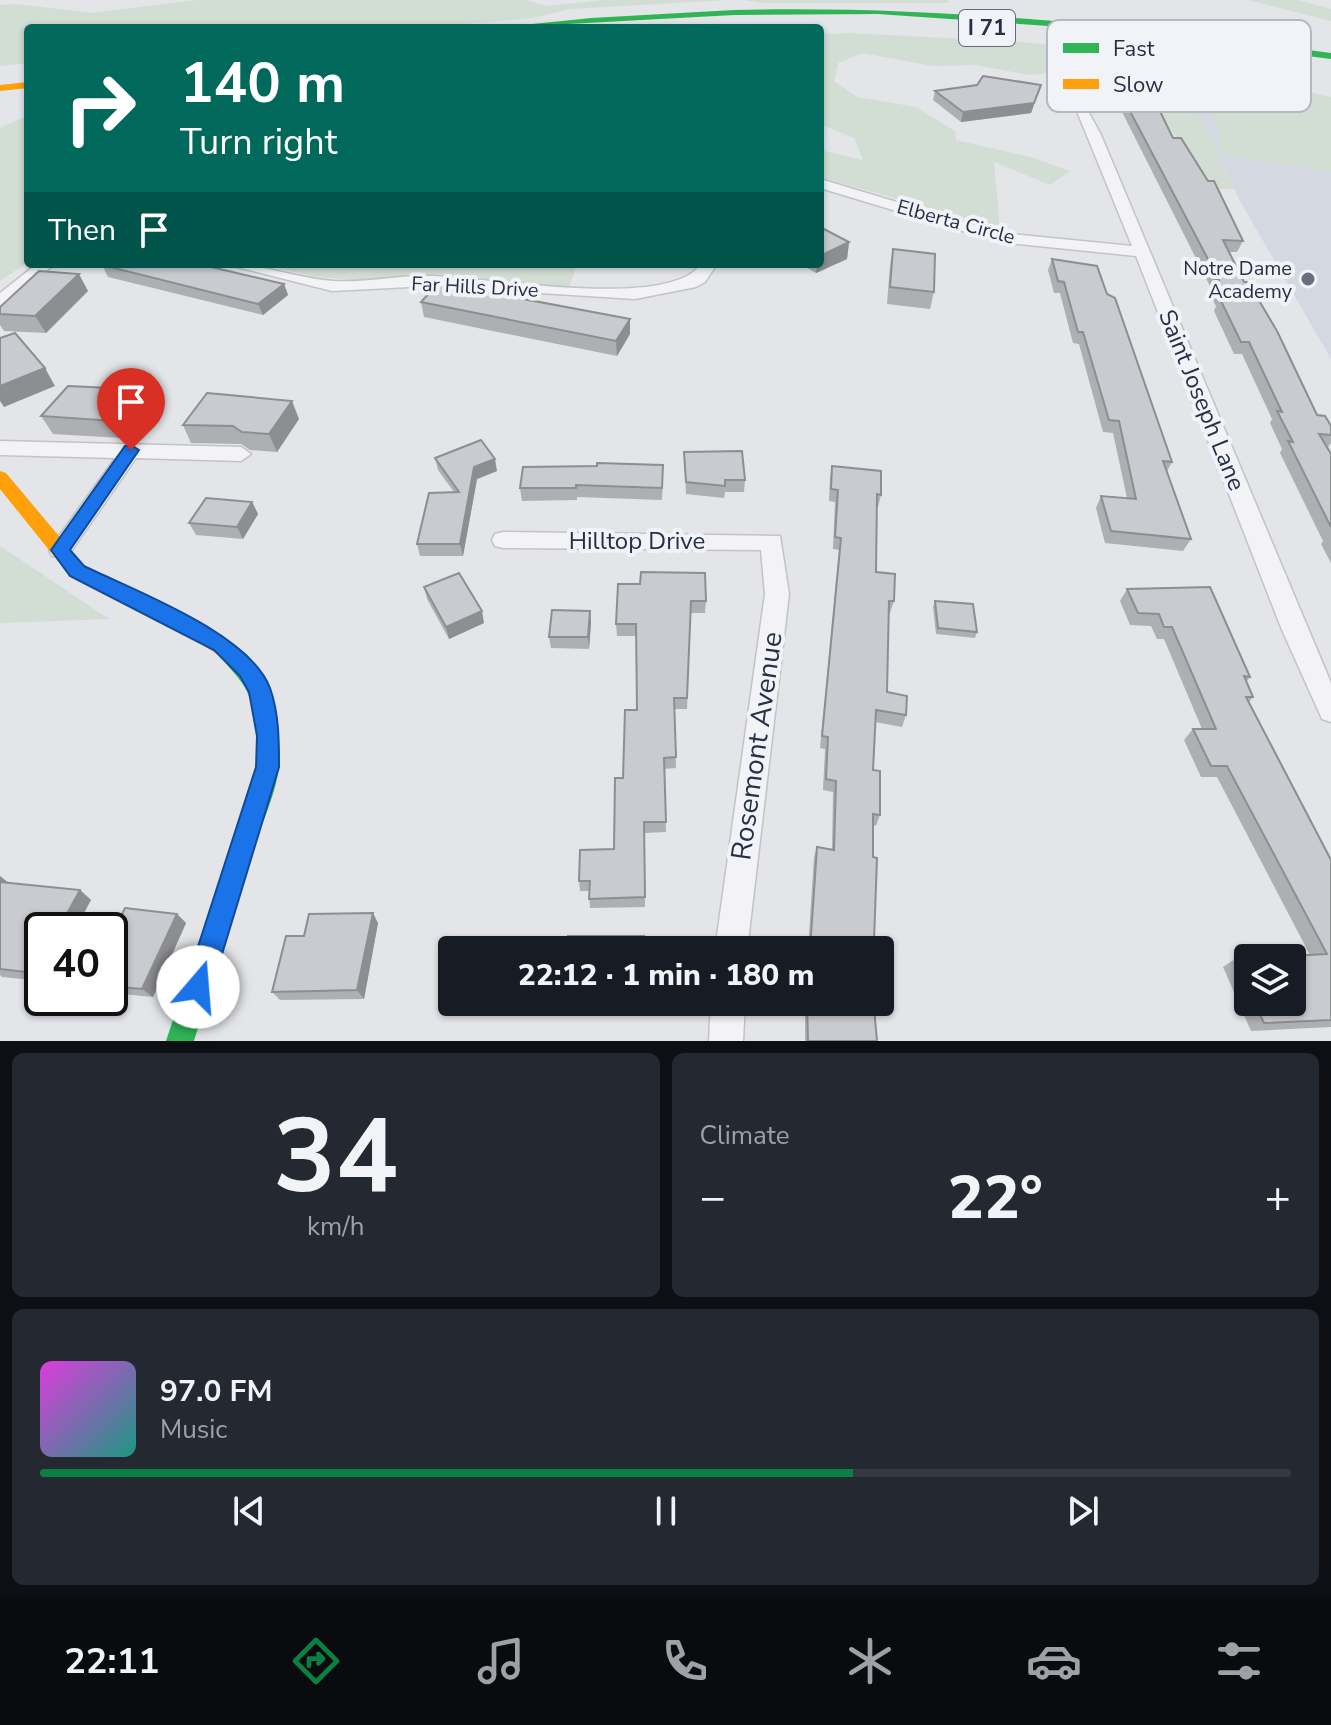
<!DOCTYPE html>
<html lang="en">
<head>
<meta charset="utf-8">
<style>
  :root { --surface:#171b24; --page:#242831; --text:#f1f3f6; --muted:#9ea1a6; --line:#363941; --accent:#0b8043 }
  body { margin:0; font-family:"Nunito Sans",sans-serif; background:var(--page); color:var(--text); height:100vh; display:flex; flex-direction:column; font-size:30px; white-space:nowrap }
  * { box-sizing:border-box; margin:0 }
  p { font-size:26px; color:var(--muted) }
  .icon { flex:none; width:44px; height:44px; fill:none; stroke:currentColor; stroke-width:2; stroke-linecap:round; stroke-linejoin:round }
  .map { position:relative; height:1041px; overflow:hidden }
  .drawer { display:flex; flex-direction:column; gap:12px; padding:12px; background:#0d0f14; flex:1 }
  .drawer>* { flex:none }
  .hud { position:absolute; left:24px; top:24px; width:800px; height:244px; border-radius:8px; box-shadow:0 2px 6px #0004; background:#00695c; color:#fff; overflow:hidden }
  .tools { position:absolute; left:1234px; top:944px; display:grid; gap:16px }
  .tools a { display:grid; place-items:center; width:72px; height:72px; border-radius:8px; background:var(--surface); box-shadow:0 2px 6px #0004; font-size:40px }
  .speed { position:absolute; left:24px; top:912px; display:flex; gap:16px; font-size:40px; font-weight:700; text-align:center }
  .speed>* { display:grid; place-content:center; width:104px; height:104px; border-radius:50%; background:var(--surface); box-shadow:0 2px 6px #0004; line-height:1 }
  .speed .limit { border:4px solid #111; border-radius:12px; background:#fff; color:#111 }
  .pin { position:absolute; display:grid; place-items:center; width:68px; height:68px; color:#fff; margin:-82px -34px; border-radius:50% 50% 50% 0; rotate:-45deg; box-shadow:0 0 8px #0007 }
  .pin .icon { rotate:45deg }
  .me { position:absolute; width:88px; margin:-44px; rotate:18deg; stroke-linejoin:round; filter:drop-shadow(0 0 6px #0008) }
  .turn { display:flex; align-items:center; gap:28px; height:168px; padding:0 24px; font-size:36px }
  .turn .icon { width:104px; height:104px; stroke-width:2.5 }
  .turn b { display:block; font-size:56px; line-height:68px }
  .then { display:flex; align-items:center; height:76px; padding:0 24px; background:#0003; gap:16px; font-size:30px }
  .big { font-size:60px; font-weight:800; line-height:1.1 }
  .drawer .tile { flex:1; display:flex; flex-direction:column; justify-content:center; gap:12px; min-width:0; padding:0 28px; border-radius:12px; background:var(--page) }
  .drawer .dial { align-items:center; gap:0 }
  .dial b { font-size:104px; line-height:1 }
  .song { display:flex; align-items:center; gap:24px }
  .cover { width:96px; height:96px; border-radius:12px; background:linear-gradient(135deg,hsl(300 70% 55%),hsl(170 70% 35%)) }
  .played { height:8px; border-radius:4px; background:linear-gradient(90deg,var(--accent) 65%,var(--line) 65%) }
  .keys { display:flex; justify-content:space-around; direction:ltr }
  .heat { display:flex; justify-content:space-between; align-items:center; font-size:44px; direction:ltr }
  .drawer .tiles { flex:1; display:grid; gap:12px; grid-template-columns:1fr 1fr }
  .tile:last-child { grid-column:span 2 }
  .trip { position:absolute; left:438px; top:936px; width:456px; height:80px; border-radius:8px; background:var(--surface); box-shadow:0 2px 6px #0004; font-weight:800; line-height:80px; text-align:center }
  .tabs { display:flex; height:128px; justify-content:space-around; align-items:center; background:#090b0e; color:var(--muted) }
  .tabs .icon { width:56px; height:56px }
  .tabs .selected { color:var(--accent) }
  .tabs b { font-size:36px; color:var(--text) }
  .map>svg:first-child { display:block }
  .built { fill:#d4d8e0 }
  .green { fill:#d2ddd3 }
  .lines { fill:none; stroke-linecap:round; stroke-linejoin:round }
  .street-casing { stroke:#c1c3c7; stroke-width:3 }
  .street { fill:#f3f3f5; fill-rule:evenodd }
  .fast { fill:#30b455; fill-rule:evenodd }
  .slow { fill:#ff9f0a; fill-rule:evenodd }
  .wall { fill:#adafb3; fill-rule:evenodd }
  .shaded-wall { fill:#8d8e92 }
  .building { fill:#c9cbd0; stroke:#8d8e92; stroke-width:2 }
  .route { fill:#1a73e8; stroke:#114b97; stroke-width:2 }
  .poi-dot { fill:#696f7e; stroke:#f1f3f8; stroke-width:3 }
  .labels { text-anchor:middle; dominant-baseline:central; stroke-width:8; stroke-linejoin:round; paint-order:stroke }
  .far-street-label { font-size:20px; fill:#272f45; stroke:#f1f3f8 }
  .far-poi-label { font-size:20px; fill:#272f45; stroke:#f1f3f8; text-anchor:end }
  .shield { fill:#f1f3f8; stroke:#646a7b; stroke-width:2 }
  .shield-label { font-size:22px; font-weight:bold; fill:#272f45 }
  .street-label { font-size:24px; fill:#272f45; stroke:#f1f3f8 }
  .near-street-label { font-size:28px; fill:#272f45; stroke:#f1f3f8 }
  .key { fill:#f1f3f8; stroke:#b4b8c2; stroke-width:2 }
  .key-label { font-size:22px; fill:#272f45 }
</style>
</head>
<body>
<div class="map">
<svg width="1331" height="1041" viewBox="0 0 1331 1041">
  <rect width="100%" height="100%" fill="#e3e5e9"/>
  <!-- built -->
  <polygon class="built" points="1186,89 1331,112 1331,359 1239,199"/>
  <!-- green -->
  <g class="green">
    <polygon points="198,0 525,0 546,6 603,0 727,0 571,9 533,18 419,28 28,28 28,63 0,66 0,5 17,4 91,13"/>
    <polygon points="744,0 948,0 949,3 763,3"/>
    <polygon points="1249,0 1298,0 1331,9 1331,21"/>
    <polygon points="850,33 1022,42 1133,55 1180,72 1283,86 1331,97 1331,112 1323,111 1331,113 1331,172 1222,155 1212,107 1273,103 1187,90 1234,189 1208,189 1155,104 1126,81 1057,72 1030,75 975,65 933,66 862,53 838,63 834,81 857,97 916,107 955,131 956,140 1030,157 1070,171 1050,185 994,162 1000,228 820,177 820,150 863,160 854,138 820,124 820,34"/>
    <polygon points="28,115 28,262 0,281 0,128"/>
    <polygon points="263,264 577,264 569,288 422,275 363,280 315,277"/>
    <polygon points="0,546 109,619 0,623"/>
  </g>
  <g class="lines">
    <defs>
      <g id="street">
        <polygon points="1067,87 1075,87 1101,135 1331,683 1331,722 1322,719 1282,630 1136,256 999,242 820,188 820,179 1000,233 1132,246"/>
        <polygon points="37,264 55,264 0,306 0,293"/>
        <path d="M225,264C262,264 296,278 333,281C365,283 398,275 430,276C486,277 669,311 701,264H717L705,282L696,287L635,299L429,286L332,291Z"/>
        <polygon points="0,441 241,447 251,454 241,461 136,458 68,556 52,556 49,550 115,458 0,455"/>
        <polygon points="503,532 780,536 789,594 747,950 715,950 765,594 761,550 503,548 495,546 492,540 495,534"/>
        <polygon points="711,1002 745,1002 743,1041 709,1041"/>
      </g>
    </defs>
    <!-- street casing -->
    <use href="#street" class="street-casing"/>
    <!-- street -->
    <use href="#street" class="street"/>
    <!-- fast -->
    <g class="fast">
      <path d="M734,10C935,5 1133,26 1331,53V59L1105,30L878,14L734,15L492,28L591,18Z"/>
      <path d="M227,642C267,655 283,729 279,765C277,792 262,822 254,847C234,912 214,976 194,1041H166L257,767C257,740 258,710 244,686C236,673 223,663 217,650L220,644Z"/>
    </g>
    <!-- slow -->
    <g class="slow">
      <polygon points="28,82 28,88 0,91 0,85"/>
      <polygon points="0,471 6,473 84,566 197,620 234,644 237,650 234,656 227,658 220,656 183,632 70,576 0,489"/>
    </g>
  </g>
  <!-- wall -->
  <g class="wall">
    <polygon points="1041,85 1031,113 961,122 933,100 935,91"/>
    <polygon points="1123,98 1173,138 1243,241 1237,252 1229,252 1244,282 1317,415 1331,426 1331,443 1328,447 1331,454 1331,563 1321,544 1323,541 1280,453 1282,449 1270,423 1272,419 1242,354 1234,354 1214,311 1216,306 1209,292 1211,288 1120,108"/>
    <polygon points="849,242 847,259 816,273 800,264 820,264"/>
    <polygon points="893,249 934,292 930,309 887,304 890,266"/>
    <polygon points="1052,259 1107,294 1172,462 1167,471 1191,539 1183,551 1105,543 1096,508 1101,496 1127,498 1113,433 1103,432 1079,344 1073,343 1060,293 1054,293 1048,270"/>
    <polygon points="102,265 284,284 288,295 263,315 108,277"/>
    <polygon points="88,291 46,333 4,331 0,325 0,307"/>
    <polygon points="421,302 630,319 630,334 617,356 424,317"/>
    <polygon points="152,390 161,408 138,439 53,434 41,416"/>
    <polygon points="299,419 277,452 250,450 241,444 191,443 183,425"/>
    <polygon points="684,452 745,480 744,492 725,492 724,498 686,494"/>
    <polygon points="435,458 497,471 477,479 463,556 420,556 417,544 454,492 438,470"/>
    <polygon points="832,466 881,495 878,507 877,507 876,572 894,601 890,613 888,613 887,692 906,715 902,727 875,722 873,770 880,815 876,826 873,825 874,941 878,950 808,950 814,857 817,847 832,849 833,792 823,790 825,749 820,748 839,550 833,549 835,502 829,501 830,478"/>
    <polygon points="663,477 662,500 577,497 577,500 522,501 520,488"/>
    <polygon points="252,502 258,514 243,539 196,535 189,523"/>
    <polygon points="618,584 706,601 705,613 691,613 687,709 674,709 676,768 664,769 666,832 644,833 645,907 590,908 589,891 580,891 579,881 614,849 623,778 637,710 636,636 617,636 616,624"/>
    <polygon points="424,587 484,623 449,639 427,599"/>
    <path d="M1127,589L1250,677L1246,682L1253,697L1249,702L1331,860V1027L1251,1031L1223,967L1235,959L1310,955L1217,777H1201L1184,740L1193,729H1202L1164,639H1157L1151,626L1130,625L1120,601ZM1248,958L1292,1002H1248Z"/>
    <polygon points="935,601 977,632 975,638 936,634 933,607"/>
    <polygon points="590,611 591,622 589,649 551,648 549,637"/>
    <polygon points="0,876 9,883 80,890 91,900 42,930 42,981 2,977 0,975"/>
    <polygon points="177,914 186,923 153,997 110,993 110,939"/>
    <polygon points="378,923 364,999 280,1000 272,992 304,936"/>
    <polygon points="805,1002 877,1002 877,1008 875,1013 877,1041 805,1041"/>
  </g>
  <!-- shaded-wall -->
  <g class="shaded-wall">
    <polygon points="1041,85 1031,113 961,122 963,112"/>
    <polygon points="849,242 847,259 816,273 817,264 820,264 820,256"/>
    <polygon points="79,274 88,291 46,333 35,316"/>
    <polygon points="284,284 288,295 263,315 258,304"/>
    <polygon points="630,319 630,334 617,356 616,341"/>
    <polygon points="45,368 55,386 4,407 0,401 0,386"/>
    <polygon points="152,390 161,408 138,439 128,422"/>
    <polygon points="292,401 299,419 277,452 269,434"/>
    <polygon points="495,459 497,471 477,479 463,556 460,544 474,467"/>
    <polygon points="252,502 258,514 243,539 237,527"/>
    <polygon points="482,611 484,623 449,639 446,627"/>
    <polygon points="590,611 591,622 589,649 588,637"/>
    <polygon points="0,876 11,885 0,886"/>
    <polygon points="80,890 91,900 75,930 58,930"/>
    <polygon points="373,913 378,923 364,999 357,990"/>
    <polygon points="177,914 186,923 153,997 142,989"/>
    <polygon points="42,960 42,978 35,973"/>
  </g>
  <!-- building -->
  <g class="building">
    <polygon points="983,76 1041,85 1034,103 963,112 935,91 977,85"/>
    <polygon points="1123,98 1156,103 1173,138 1181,138 1208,181 1214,181 1243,241 1223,240 1244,282 1248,282 1277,331 1317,415 1325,416 1331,426 1331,435 1319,434 1331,454 1331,527 1288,441 1293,442 1277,411 1282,412 1249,342 1241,342 1220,299 1225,300 1215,280 1219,280"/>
    <polygon points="820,227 849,242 820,256"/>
    <polygon points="893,249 935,254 934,292 890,287"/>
    <polygon points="1052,259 1097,266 1107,294 1115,298 1172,462 1163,461 1191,539 1111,531 1101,496 1136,499 1119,421 1109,420 1083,332 1078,332 1064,282 1058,281"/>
    <polygon points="104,264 198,264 284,284 258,304 102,265"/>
    <polygon points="39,271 79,274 35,316 0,314 0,307"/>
    <polygon points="438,283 630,319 616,341 421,302"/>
    <polygon points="15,333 45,368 0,386 0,338"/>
    <polygon points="68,386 152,390 128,422 41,416"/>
    <polygon points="207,393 292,401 269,434 242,432 233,426 183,425"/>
    <polygon points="481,440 495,459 474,467 460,544 417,544 429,493 459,492 435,458"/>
    <polygon points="742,451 745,480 725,480 725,486 686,482 684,452"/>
    <polygon points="597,463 663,465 662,488 576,485 576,488 520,488 523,467 597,466"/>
    <polygon points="832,466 881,471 881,495 877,494 876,572 895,574 894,601 889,601 887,692 907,696 906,715 876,710 873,770 880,771 880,815 873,814 873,857 877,858 874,941 878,942 878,950 810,950 817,847 834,850 836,781 826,779 828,737 822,736 841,538 835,537 838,490 831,489"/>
    <polygon points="206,498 252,502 237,527 189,523"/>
    <polygon points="641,572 705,573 706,601 691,601 687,698 674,698 676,757 664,758 666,822 644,822 645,897 589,899 590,881 579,881 580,850 614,849 615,778 623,778 625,710 637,710 636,624 616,624 618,584 640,584"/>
    <polygon points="459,573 482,611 446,627 424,587"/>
    <polygon points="1210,587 1250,677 1244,676 1253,697 1246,697 1331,860 1331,1020 1264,1023 1254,1002 1292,1002 1292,958 1248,958 1248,988 1235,959 1327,954 1227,766 1211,766 1193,729 1216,729 1172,627 1164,627 1159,614 1138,613 1127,589"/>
    <polygon points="935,601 973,604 977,632 938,628"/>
    <polygon points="552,610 590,611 588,637 549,637"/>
    <polygon points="0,882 80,890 58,930 42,930 42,960 35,973 0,969"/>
    <polygon points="125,908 177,914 142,989 110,986 110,939"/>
    <polygon points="373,913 357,990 272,992 286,936 304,936 309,914"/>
    <rect x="568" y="936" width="76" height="14"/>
    <polygon points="807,1002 877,1002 877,1008 874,1008 877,1041 808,1041"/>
  </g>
  <!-- route -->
  <path class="route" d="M131,445L139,450L70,550L84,566C135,591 249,633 270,688C279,713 279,741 279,767L212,987L208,996L198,1000L189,996L185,987L256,767L257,736L249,692L240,676L214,650L70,576L51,550L125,446Z"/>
  <!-- markers -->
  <circle class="poi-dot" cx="1308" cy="279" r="8"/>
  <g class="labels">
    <!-- far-street labels -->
    <g class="far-street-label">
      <text transform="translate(956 222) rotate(15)">Elberta Circle</text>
      <text transform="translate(475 287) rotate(3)">Far Hills Drive</text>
    </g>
    <!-- far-poi labels -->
    <g class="far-poi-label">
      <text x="1292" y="268">Notre Dame<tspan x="1292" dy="23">Academy</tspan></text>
    </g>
    <!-- shield labels -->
    <rect class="shield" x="959" y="10" width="56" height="36" rx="6"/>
    <g class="shield-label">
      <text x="987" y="28">I 71</text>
    </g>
    <!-- street labels -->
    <g class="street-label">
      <text transform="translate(1202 400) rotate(68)">Saint Joseph Lane</text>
      <text x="637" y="541">Hilltop Drive</text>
    </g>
    <!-- near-street labels -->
    <g class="near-street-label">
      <text transform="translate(757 746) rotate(-82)">Rosemont Avenue</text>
    </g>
  </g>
  <!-- legend -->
  <rect x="1047" y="20" width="264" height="92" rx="12" class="key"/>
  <rect x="1063" y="43" width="36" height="10" fill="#30b455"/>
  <rect x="1063" y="79" width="36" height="10" fill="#ff9f0a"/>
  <g class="key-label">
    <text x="1113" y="56">Fast</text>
    <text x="1113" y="92">Slow</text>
  </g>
</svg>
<div class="tools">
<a><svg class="icon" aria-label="layers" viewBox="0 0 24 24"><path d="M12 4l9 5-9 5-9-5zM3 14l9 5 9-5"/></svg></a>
</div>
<div class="speed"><div class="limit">40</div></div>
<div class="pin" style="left:131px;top:450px;background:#d93025"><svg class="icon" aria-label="arrive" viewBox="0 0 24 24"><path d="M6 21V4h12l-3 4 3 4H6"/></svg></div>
<svg class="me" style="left:198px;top:987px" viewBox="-20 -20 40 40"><circle r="19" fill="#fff"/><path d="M0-13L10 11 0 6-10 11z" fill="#1a73e8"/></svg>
<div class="trip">22:12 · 1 min · 180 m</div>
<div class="hud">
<div class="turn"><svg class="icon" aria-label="right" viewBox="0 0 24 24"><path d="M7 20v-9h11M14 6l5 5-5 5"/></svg><div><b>140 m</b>Turn right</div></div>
<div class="then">Then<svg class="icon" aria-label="arrive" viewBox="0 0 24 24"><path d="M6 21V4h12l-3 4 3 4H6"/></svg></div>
</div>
</div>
<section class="drawer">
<div class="tiles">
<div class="tile dial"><b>34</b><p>km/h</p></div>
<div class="tile"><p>Climate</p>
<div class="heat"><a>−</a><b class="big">22°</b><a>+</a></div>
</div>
<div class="tile">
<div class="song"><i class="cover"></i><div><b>97.0 FM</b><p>Music</p></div></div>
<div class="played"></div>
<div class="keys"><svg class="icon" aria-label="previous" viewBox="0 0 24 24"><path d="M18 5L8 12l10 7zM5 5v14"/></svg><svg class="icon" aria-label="pause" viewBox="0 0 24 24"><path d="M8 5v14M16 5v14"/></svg><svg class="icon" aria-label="next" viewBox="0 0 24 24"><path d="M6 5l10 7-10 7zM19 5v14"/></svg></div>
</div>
</div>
</section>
<nav class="tabs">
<b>22:11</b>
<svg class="icon selected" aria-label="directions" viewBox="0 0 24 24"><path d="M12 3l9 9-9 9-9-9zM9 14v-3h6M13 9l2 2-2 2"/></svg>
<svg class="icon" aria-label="music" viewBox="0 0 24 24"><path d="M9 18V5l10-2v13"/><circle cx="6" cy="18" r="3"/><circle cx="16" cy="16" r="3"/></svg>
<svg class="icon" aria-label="phone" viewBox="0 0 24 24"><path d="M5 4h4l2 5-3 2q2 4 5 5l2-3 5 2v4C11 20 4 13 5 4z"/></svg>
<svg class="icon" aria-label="climate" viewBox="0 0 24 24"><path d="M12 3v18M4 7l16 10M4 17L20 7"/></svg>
<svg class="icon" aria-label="car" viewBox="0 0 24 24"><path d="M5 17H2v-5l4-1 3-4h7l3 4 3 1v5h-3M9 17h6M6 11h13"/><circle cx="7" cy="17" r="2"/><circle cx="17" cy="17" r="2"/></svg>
<svg class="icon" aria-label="filters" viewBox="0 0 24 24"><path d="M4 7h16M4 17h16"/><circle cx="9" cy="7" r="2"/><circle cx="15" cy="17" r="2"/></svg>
</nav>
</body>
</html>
